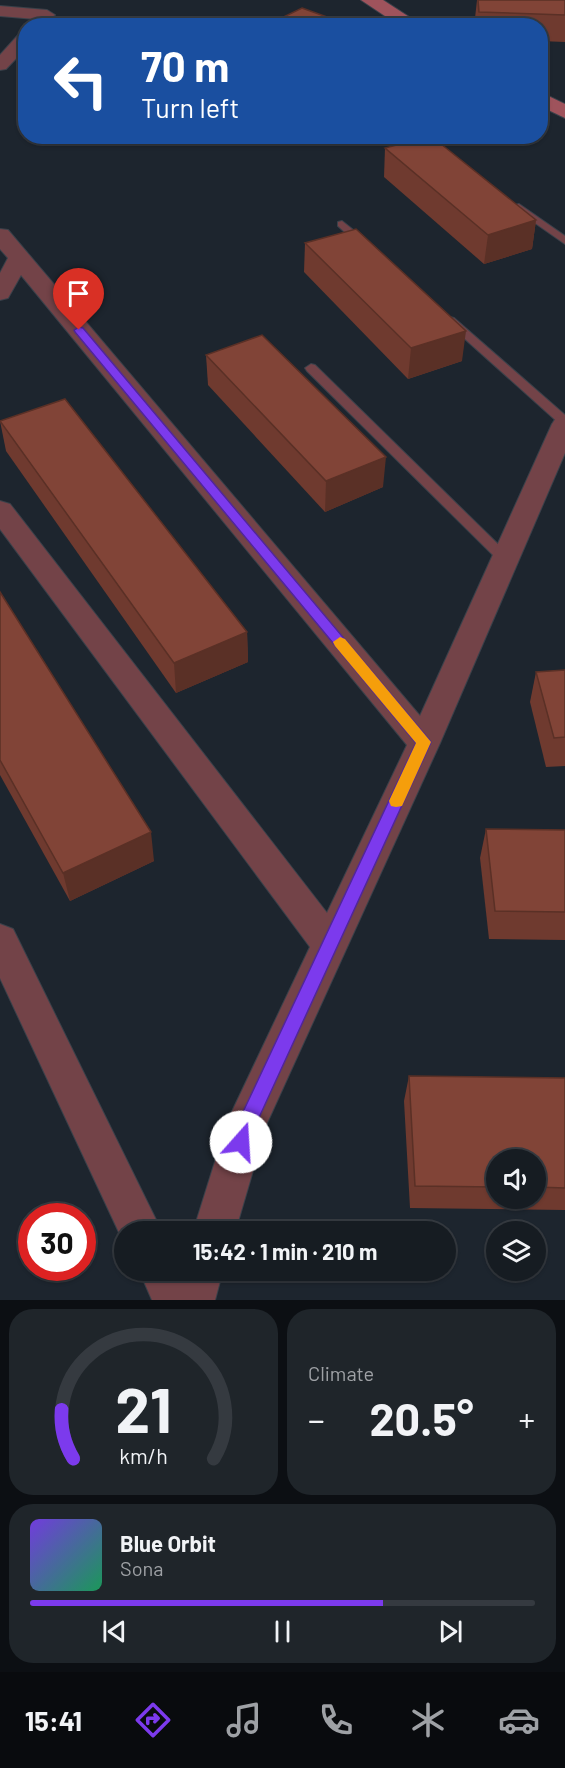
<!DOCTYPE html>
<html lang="en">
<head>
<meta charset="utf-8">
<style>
  :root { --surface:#161c22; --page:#1f252a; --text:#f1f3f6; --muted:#9ea1a5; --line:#353a40; --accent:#7c3aed }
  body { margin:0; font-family:Barlow,sans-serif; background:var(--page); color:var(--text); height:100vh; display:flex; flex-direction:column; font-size:22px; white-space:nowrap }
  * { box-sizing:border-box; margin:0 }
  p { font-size:20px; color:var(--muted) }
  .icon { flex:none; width:33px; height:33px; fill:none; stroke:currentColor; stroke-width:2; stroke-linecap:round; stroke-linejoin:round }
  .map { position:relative; height:1300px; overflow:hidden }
  .details { display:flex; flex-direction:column; gap:9px; padding:9px; background:#0c0f13; flex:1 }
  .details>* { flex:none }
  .banner { position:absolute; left:18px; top:18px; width:530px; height:126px; border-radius:24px; box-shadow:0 2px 4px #0004,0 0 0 2px var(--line); background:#1a4fa0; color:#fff; overflow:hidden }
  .fabs { position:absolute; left:486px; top:1149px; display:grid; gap:12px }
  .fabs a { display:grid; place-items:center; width:60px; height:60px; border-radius:50%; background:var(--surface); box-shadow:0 2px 4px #0004,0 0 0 2px var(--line); font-size:30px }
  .speed { position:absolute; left:18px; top:1203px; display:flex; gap:12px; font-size:30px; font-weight:700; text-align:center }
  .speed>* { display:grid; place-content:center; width:78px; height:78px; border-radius:50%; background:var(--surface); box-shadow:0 2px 4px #0004,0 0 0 2px var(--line); line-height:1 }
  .speed .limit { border:9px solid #d22; background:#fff; color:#111 }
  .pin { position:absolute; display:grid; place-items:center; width:51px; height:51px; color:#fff; margin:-62px -26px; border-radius:50% 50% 50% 0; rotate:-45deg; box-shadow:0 0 6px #0007 }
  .pin .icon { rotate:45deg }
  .me { position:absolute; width:66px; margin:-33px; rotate:19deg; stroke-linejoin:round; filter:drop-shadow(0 0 4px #0008) }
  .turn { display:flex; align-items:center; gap:21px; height:126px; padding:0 24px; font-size:27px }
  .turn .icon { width:78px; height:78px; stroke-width:2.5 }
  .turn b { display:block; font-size:42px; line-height:51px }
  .big { font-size:45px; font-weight:700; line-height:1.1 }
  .details .card { flex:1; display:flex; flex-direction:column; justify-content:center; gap:9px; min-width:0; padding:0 21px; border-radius:24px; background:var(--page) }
  .details .dial { align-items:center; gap:0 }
  .dial svg { height:156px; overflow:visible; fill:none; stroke:var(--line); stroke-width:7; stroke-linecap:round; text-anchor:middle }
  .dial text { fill:var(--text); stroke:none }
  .song { display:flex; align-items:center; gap:18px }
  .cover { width:72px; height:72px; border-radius:9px; background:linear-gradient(135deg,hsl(260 70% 55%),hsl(150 70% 35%)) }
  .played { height:6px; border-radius:3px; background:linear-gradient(90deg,var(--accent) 70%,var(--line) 70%) }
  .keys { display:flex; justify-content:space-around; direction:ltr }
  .heat { display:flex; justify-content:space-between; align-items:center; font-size:33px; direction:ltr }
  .details .tiles { flex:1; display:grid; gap:9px; grid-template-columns:1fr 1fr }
  .card:last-child { grid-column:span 2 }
  .trip { position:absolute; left:114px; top:1221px; width:342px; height:60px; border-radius:30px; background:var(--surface); box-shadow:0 2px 4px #0004,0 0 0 2px var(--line); font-weight:700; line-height:60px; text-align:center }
  .tab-bar { display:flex; height:96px; justify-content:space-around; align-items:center; background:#090b0e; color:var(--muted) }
  .tab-bar .icon { width:42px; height:42px }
  .tab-bar .current { color:var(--accent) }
  .tab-bar b { font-size:27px; color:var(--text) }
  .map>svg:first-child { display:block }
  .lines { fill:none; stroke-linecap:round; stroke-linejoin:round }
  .service-casing { stroke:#3a414a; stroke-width:2 }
  .minor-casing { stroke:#3a414a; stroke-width:2 }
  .secondary-casing { stroke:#3a414a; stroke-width:2 }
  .service { fill:#734348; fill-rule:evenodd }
  .minor { fill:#734348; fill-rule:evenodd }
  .secondary { fill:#9f535c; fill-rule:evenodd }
  .wall { fill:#6f3a2f; fill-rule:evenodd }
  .shaded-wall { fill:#5a3026 }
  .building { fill:#814437; stroke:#5a3026; stroke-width:1.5 }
  .route { fill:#7c3aed; stroke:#51269a; stroke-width:1.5 }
  .slow { fill:#f59e0b }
</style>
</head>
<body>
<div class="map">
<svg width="565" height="1300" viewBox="0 0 565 1300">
  <rect width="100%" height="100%" fill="#1d252e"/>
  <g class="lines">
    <defs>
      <g id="service">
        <polygon points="519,204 565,236 565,244 515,209 515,205"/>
        <polygon points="342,221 367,241 367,245 359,245 338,226 338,222"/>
        <polygon points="450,317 454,318 565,415 565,426 561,425 446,322 446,318"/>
        <polygon points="311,364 315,365 510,556 512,559 510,562 500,562 307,371 305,368"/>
      </g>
      <g id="minor">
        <polygon points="0,6 47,10 55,15 47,20 0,16"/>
        <polygon points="26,32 26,48 6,69 0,70 0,55 20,33"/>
        <polygon points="0,229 8,230 420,716 552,424 556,418 565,416 565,453 440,743 267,1123 235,1232 193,1232 228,1120 310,947 0,529 0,501 10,504 327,913 407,745 21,275 8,298 0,300 0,273 8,258 0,249"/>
        <polygon points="0,924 13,929 162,1232 124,1232 124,1243 0,978"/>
        <polygon points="139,1270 223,1270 215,1300 152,1300"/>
      </g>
      <g id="secondary">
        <polygon points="361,0 383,0 423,26 400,26"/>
        <polygon points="540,92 565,104 565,118 540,106"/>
      </g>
    </defs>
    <!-- service casing -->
    <use href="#service" class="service-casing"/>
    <!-- minor casing -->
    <use href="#minor" class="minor-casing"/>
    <!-- secondary casing -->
    <use href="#secondary" class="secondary-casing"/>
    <!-- service -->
    <use href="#service" class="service"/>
    <!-- minor -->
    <use href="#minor" class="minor"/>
    <!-- secondary -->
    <use href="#secondary" class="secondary"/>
  </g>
  <!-- wall -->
  <g class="wall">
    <polygon points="477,0 565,0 565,42 540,41 540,26 476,26 475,18"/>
    <polygon points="385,148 536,220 532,249 484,264 384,177"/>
    <polygon points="305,243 462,361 408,379 304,272"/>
    <polygon points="206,355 383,487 325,512 208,385"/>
    <polygon points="0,421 247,632 248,662 176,693 6,451"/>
    <polygon points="0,592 154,861 70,901 0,775"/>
    <polygon points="565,670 565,766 546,767 530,702 536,672"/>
    <polygon points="486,829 565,830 565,940 489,939 480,858"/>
    <path d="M409,1076L565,1078V1210L410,1208L404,1101ZM496,1160H536V1198H496Z"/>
  </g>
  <!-- shaded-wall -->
  <g class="shaded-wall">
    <polygon points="536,220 532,249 484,264 488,235"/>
    <polygon points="466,331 462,361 408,379 411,348"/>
    <polygon points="386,457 383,487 325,512 326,481"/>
    <polygon points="247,632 248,662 176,693 174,663"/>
    <polygon points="151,832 154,861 70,901 63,873"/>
  </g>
  <!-- building -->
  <g class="building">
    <polygon points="478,0 565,0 565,15 479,12"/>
    <polygon points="302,8 352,26 265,26"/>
    <polygon points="431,136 536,220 488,235 385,148"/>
    <polygon points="356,229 466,331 411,348 305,243"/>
    <polygon points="262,335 386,457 326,481 206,355"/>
    <polygon points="65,399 247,632 174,663 0,421"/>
    <polygon points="0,592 151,832 63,873 0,760"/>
    <polygon points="565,670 565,737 554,738 536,672"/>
    <polygon points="486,829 565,830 565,912 495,911"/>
    <polygon points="409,1076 565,1078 565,1188 536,1187 536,1160 496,1160 496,1187 415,1186"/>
  </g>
  <!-- route -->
  <polygon class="route" points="79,327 83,328 431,742 257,1122 248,1149 241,1152 235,1149 232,1142 242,1114 416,743 75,332 74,330"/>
  <!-- slow -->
  <polygon class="slow" points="340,637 345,639 431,742 402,806 396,807 391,806 389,801 416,743 335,646 333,642"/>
</svg>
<div class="fabs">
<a><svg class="icon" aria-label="sound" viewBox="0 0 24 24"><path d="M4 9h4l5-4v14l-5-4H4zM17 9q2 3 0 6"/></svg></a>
<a><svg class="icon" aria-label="layers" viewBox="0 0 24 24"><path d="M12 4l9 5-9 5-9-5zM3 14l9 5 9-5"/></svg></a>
</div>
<div class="speed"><div class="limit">30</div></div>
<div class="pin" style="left:79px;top:330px;background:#d93025"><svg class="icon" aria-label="arrive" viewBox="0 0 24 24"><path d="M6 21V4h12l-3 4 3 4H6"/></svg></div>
<svg class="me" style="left:241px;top:1142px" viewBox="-20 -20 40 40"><circle r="19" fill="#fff"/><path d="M0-13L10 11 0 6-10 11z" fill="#7c3aed"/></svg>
<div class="trip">15:42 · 1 min · 210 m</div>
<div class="banner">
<div class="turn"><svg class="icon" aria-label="left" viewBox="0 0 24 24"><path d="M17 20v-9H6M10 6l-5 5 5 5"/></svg><div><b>70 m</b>Turn left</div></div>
</div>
</div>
<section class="details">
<div class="tiles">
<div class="card dial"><svg viewBox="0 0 100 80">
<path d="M14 69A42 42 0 1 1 86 69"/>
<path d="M14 69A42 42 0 0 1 8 44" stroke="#7c3aed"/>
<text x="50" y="56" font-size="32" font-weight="700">21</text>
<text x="50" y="72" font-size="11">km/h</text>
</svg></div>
<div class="card"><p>Climate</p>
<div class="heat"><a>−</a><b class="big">20.5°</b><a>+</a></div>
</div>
<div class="card">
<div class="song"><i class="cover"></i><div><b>Blue Orbit</b><p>Sona</p></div></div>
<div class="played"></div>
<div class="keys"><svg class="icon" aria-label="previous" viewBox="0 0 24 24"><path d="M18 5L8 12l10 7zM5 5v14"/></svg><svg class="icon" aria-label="pause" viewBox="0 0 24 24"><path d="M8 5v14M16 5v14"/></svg><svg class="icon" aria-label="next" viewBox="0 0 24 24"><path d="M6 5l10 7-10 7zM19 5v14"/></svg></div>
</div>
</div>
</section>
<nav class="tab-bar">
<b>15:41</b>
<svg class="icon current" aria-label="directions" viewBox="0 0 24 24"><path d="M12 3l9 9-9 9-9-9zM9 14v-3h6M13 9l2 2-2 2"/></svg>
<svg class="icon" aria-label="music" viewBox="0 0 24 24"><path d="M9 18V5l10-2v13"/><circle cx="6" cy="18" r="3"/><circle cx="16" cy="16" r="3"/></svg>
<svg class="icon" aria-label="phone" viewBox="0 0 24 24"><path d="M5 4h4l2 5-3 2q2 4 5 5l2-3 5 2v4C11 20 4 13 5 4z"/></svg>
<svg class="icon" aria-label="climate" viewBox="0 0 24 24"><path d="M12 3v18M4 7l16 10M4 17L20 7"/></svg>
<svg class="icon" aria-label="car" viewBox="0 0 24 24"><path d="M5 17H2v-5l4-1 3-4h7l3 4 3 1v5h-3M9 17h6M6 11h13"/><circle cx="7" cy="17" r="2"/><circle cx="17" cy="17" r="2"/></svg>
</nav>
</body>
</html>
